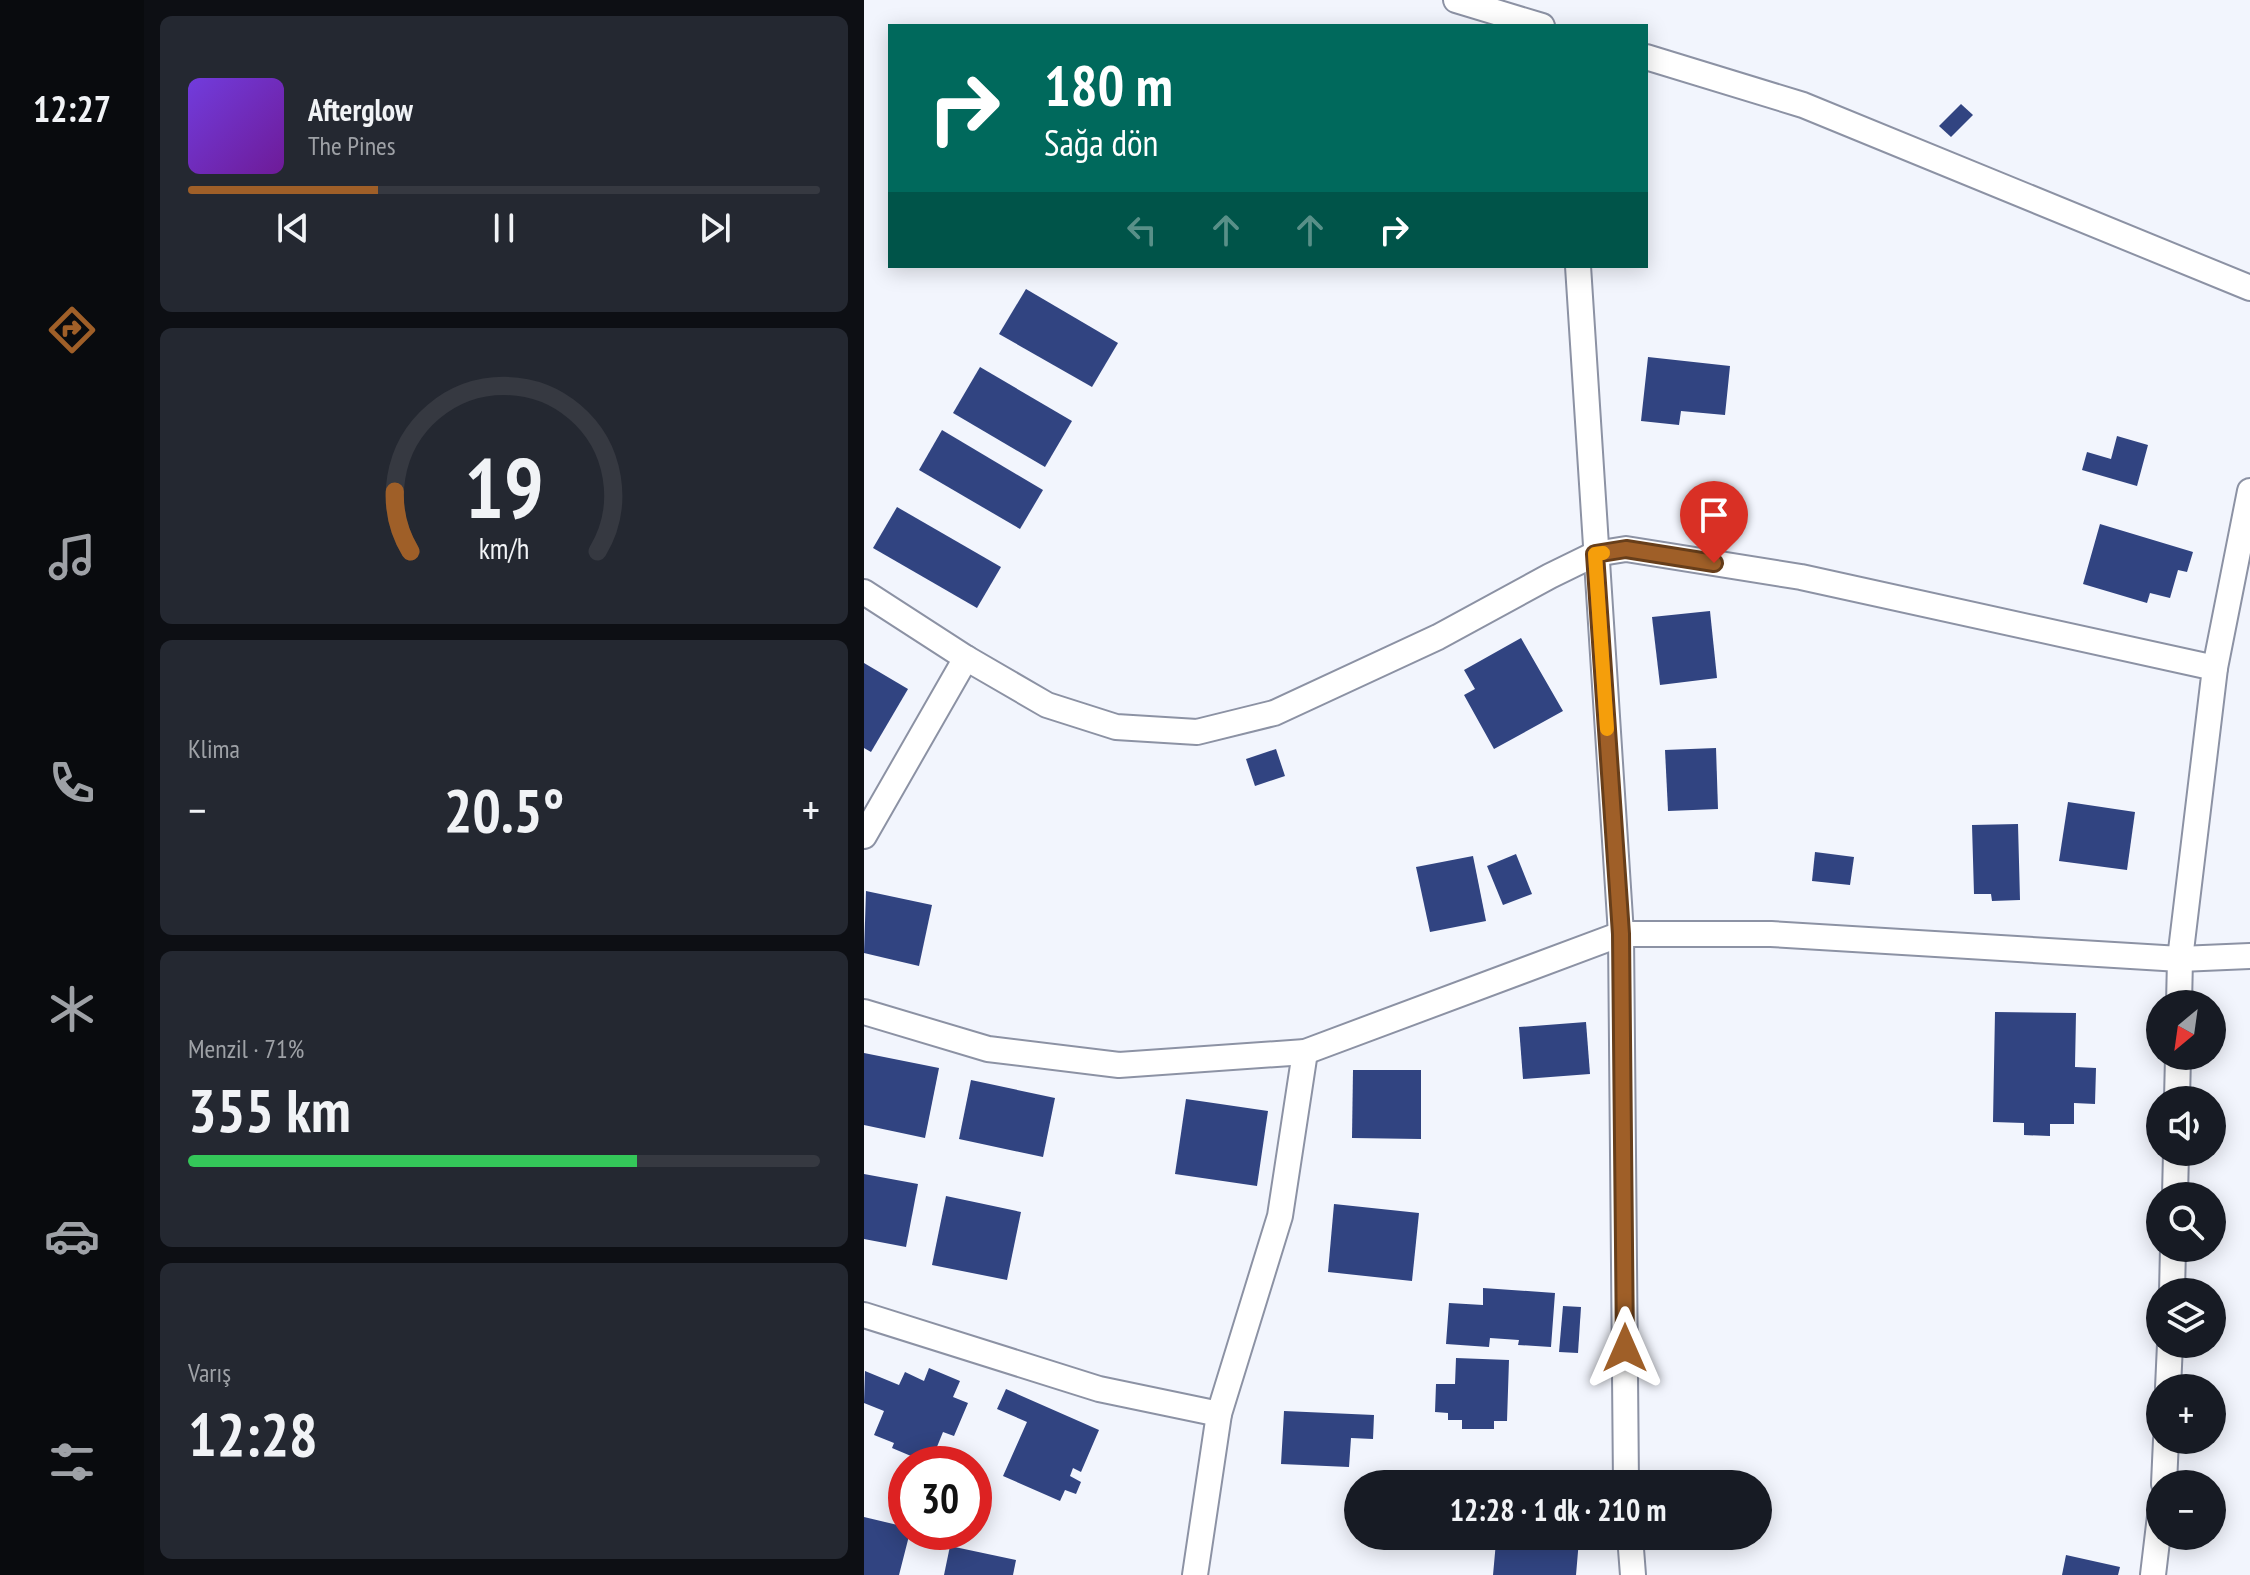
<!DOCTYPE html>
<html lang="tr">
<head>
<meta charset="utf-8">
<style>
  :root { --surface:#171b24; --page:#242831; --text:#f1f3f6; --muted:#9ea1a6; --line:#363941; --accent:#9f5f28 }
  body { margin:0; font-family:"PT Sans Narrow",sans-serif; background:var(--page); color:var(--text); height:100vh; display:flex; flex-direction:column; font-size:30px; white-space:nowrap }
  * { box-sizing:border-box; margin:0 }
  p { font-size:26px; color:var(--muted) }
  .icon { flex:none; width:44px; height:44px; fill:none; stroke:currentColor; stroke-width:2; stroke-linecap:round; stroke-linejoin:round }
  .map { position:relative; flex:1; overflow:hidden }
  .side { display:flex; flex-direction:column; gap:16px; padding:16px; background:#0d0f14; width:720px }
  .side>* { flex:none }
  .hud { position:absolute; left:24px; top:24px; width:760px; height:244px; border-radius:0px; box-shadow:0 4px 20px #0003; background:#00695c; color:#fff; overflow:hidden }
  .needle { width:52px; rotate:209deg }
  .controls { position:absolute; left:1282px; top:990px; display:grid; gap:16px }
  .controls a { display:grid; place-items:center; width:80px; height:80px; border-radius:50%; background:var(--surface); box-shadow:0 4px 20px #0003; font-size:40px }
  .speed { position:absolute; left:24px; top:1446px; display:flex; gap:16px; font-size:40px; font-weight:700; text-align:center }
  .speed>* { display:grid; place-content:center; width:104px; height:104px; border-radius:50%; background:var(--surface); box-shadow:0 4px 20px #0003; line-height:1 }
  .speed .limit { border:12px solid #d22; background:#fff; color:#111 }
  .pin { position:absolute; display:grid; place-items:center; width:68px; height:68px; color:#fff; margin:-82px -34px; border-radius:50% 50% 50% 0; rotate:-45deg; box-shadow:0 0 8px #0007 }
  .pin .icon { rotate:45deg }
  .me { position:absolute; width:88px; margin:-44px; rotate:0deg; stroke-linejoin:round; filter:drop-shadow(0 0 6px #0008) }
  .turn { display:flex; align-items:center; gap:28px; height:168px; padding:0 24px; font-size:36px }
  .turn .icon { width:104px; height:104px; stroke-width:2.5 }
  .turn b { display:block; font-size:56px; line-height:68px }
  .lanes { display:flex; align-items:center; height:76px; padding:0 24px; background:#0003; justify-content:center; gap:40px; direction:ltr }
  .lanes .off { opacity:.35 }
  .big { font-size:60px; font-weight:700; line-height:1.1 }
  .side .card { flex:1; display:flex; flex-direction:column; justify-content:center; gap:12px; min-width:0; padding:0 28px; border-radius:12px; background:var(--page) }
  .side .dial { align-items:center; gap:0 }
  .dial svg { height:208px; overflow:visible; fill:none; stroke:var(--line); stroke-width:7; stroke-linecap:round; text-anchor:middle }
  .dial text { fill:var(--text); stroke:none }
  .song { display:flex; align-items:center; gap:24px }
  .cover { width:96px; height:96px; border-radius:12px; background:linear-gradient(135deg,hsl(260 70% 55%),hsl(280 70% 35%)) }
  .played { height:8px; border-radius:4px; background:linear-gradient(90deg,var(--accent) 30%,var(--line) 30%) }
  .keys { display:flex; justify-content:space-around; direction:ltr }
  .heat { display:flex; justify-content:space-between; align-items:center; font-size:44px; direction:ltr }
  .charge { height:12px; border-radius:6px; background:linear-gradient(90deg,#34c759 71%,var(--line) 0) }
  .trip { position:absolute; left:480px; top:1470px; width:428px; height:80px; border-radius:40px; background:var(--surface); box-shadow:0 4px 20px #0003; font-weight:700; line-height:80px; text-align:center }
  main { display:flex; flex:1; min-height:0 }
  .dock { display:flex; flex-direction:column; width:144px; justify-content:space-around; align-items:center; background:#090b0e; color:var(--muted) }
  .dock .icon { width:56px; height:56px }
  .dock .selected { color:var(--accent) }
  .dock b { font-size:36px; color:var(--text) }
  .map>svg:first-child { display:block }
  .building { fill:#314481 }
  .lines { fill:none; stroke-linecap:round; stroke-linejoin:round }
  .street-casing { stroke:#8c92a4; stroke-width:28 }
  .street { stroke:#fff; stroke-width:24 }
  .route-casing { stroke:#673e1a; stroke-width:20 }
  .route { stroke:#9f5f28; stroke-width:14 }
  .slow { stroke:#f59e0b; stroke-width:14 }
</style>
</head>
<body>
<main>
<nav class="dock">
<b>12:27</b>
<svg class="icon selected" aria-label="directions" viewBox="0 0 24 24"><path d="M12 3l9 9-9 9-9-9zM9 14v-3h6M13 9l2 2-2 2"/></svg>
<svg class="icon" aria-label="music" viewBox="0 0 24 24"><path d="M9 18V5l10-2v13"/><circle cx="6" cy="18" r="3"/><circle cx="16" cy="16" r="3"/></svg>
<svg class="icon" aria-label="phone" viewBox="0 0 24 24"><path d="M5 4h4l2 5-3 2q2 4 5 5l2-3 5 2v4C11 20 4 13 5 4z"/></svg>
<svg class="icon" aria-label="climate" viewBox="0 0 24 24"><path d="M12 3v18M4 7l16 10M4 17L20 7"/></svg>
<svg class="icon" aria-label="car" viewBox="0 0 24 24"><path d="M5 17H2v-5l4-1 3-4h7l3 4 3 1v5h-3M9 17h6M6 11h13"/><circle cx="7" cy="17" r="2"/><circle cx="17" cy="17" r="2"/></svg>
<svg class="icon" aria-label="filters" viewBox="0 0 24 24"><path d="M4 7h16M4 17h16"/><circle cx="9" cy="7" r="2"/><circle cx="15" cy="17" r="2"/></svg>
</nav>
<section class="side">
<div class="card">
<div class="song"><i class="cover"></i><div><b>Afterglow</b><p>The Pines</p></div></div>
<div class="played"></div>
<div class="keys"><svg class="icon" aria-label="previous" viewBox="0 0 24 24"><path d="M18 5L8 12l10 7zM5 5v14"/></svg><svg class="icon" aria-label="pause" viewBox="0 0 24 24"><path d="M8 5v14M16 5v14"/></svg><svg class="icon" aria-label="next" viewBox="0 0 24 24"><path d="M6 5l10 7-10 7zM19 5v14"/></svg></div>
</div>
<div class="card dial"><svg viewBox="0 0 100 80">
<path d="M14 69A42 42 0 1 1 86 69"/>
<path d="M14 69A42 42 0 0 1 8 46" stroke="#9f5f28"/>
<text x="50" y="56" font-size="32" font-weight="700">19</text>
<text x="50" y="72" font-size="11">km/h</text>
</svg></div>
<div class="card"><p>Klima</p>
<div class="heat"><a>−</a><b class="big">20.5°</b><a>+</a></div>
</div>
<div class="card"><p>Menzil · 71%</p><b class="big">355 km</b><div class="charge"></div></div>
<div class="card"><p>Varış</p><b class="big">12:28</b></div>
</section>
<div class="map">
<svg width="1386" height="1575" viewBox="0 0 1386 1575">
  <rect width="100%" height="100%" fill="#f2f5fd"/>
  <!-- building -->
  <g class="building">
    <polygon points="1097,104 1109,115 1087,137 1075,126"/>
    <polygon points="162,289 254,343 228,387 135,334"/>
    <polygon points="784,357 866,366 861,415 817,411 815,425 777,421"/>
    <polygon points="116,367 208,421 181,467 89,413"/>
    <polygon points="78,430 179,490 156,529 55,470"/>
    <polygon points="1253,436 1284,445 1273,486 1218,470 1223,452 1247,459"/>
    <polygon points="33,507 137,567 113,608 9,548"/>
    <polygon points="1236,524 1329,552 1323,572 1314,570 1306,598 1286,593 1283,603 1219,584"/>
    <polygon points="846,611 853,678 796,685 788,617"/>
    <polygon points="657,638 699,711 630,749 600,695 611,689 600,670"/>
    <polygon points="0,663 44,689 7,752 0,748"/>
    <polygon points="852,748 854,809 804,811 801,750"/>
    <polygon points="412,749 421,776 391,786 382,759"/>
    <polygon points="1204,802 1271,812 1263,870 1195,861"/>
    <polygon points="1154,824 1156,900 1128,901 1127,894 1110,894 1108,825"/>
    <polygon points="951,852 990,857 986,885 948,881"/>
    <polygon points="652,854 668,894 639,905 623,866"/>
    <polygon points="609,856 622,921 566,932 552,867"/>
    <polygon points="2,891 68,905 55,966 0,953"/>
    <polygon points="1131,1012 1212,1013 1211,1067 1232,1068 1231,1104 1210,1103 1210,1124 1186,1124 1186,1136 1160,1135 1160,1123 1129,1122"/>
    <polygon points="722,1022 726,1074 659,1079 655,1027"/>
    <polygon points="0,1053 75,1068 61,1138 0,1125"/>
    <polygon points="489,1070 557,1070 557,1139 488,1138"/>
    <polygon points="107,1080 191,1098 179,1157 95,1139"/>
    <polygon points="322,1099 404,1111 393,1186 311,1174"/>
    <polygon points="0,1174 54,1184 42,1247 0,1239"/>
    <polygon points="82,1196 157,1212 143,1280 68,1265"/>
    <polygon points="470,1204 555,1213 548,1281 464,1272"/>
    <polygon points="619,1288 691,1293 687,1347 654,1345 655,1340 626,1338 625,1347 582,1344 585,1303 619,1305"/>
    <polygon points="699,1306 717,1307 714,1353 695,1352"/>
    <polygon points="592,1358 645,1360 643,1421 630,1421 630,1429 598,1429 598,1420 584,1420 584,1413 571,1412 572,1384 591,1384"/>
    <polygon points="65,1368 96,1381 89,1397 104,1403 90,1436 79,1432 66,1464 28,1448 30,1443 10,1435 20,1411 0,1403 1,1371 35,1385 41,1372 60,1381"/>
    <polygon points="142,1389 235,1430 217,1472 209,1468 206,1476 217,1482 212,1494 201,1490 196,1501 139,1476 163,1422 133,1409"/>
    <polygon points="420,1411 510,1415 509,1439 487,1438 485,1467 417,1464"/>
    <polygon points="0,1517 42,1527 42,1532 46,1532 35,1575 0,1575"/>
    <polygon points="647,1536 686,1536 715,1540 712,1575 629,1575 632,1542 646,1543"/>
    <polygon points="86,1546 152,1560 149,1575 80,1575"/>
    <polygon points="1202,1555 1256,1567 1254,1575 1198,1575"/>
  </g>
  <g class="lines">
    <defs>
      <g id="street">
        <polyline points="592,0 678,26"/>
        <polyline points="782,57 939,105 1386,288"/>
        <polyline points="714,266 757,934 762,1484"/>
        <polyline points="0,592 102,658 183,705 252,727 333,732 410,713 574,637 686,576 731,554 762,549 937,577 1351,668 1316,959 1315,1004"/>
        <polyline points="1351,668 1386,491"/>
        <polyline points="0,836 102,658"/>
        <polyline points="0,1012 124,1049 255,1065 441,1052 757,934 907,934 1316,959 1386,956"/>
        <polyline points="1313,1100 1314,1056"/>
        <polyline points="1311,1196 1312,1152"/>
        <polyline points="1308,1292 1309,1248"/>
        <polyline points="0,1315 235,1389 355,1414"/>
        <polyline points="1304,1388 1306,1344"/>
        <polyline points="1300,1484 1302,1440"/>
        <polyline points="766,1536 769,1575"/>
        <polyline points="331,1575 355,1414 416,1216 441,1052"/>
        <polyline points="1289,1575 1296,1516"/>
      </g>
    </defs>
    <!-- street casing -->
    <use href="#street" class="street-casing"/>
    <!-- street -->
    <use href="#street" class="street"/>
  </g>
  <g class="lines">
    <defs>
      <polyline id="route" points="761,1348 757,934 731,554 762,549 850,563"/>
    </defs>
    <!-- route casing -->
    <use href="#route" class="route-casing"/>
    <!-- route -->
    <use href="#route" class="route"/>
    <!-- slow -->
    <polyline class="slow" points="739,553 731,554 743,729"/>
  </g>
</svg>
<div class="controls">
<a><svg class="needle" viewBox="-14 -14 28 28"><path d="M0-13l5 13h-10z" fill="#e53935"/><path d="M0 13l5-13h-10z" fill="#9ea1a6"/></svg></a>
<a><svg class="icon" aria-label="sound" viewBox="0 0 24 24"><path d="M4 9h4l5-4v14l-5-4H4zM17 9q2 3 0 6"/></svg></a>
<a><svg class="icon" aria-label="search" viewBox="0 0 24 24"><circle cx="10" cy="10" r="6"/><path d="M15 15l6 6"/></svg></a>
<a><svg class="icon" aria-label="layers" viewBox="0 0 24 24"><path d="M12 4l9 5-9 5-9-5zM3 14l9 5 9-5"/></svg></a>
<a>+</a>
<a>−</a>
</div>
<div class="speed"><div class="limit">30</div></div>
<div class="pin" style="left:850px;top:563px;background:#d93025"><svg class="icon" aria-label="arrive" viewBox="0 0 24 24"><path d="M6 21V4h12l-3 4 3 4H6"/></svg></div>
<svg class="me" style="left:761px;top:1348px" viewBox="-20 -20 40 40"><path d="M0-17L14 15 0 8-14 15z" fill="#9f5f28" stroke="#fff" stroke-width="4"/></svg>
<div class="trip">12:28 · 1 dk · 210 m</div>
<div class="hud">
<div class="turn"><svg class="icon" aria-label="right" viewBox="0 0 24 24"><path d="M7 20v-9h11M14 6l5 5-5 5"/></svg><div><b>180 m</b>Sağa dön</div></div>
<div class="lanes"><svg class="icon off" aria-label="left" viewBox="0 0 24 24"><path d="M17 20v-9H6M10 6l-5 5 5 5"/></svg><svg class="icon off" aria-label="ahead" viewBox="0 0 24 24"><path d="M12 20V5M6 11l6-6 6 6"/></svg><svg class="icon off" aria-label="ahead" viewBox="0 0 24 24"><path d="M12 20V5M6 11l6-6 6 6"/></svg><svg class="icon" aria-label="right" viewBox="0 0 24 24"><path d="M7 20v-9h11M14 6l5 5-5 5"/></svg></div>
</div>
</div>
</main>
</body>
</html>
